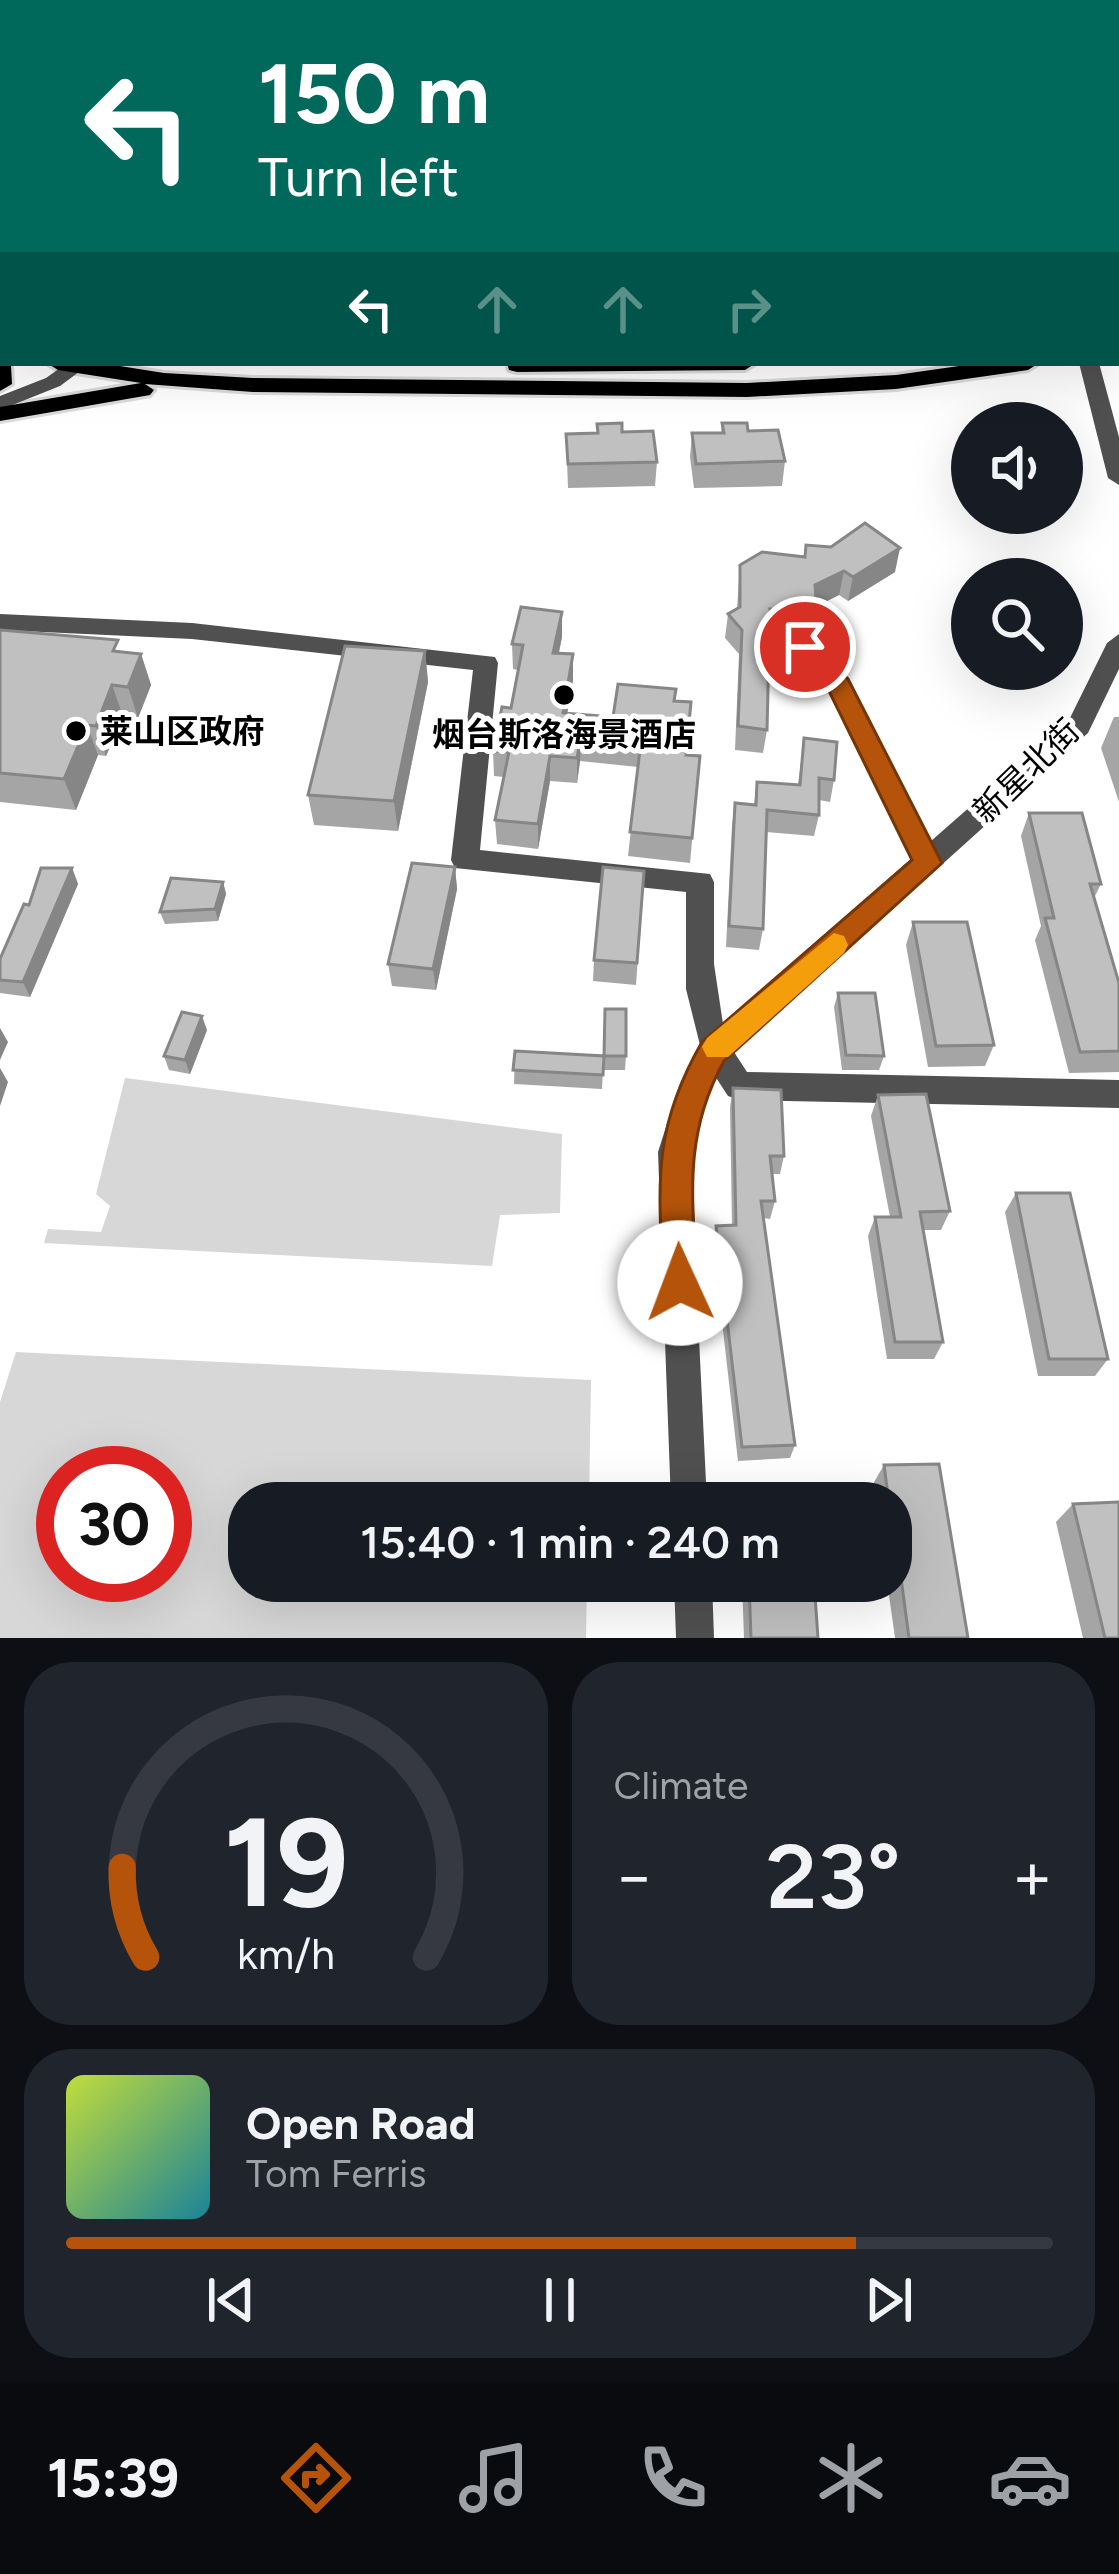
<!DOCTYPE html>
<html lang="en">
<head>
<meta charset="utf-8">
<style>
  :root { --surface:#171b24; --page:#20242c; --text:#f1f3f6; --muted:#9ea1a6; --line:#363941; --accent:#b45309 }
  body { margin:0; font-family:Figtree,"Noto Sans SC",sans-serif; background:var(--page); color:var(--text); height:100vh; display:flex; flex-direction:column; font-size:45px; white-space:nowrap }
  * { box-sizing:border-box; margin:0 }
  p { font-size:39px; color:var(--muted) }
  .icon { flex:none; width:66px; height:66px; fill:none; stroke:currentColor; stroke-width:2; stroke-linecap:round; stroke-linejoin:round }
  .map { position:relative; height:1638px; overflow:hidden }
  .panel { display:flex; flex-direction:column; gap:24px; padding:24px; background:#0d0f14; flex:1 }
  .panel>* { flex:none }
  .banner { position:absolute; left:0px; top:0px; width:1119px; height:366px; box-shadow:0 12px 48px #0002; background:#00695c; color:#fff; overflow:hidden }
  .fabs { position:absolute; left:951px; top:402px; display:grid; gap:24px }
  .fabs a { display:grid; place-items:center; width:132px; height:132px; border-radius:50%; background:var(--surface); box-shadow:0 12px 48px #0002; font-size:60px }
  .speed { position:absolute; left:36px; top:1446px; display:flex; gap:24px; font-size:60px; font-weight:700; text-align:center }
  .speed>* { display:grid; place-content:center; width:156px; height:156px; border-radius:50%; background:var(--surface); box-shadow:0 12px 48px #0002; line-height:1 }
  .speed .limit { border:18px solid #d22; background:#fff; color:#111 }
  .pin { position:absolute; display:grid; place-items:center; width:102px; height:102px; color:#fff; margin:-51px; border:6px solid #fff; border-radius:50%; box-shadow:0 3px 12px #0007 }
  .me { position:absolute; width:132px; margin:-66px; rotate:358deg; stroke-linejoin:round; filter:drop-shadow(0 0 9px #0008) }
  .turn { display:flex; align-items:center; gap:42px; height:252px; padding:0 60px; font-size:54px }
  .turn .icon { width:156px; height:156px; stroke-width:2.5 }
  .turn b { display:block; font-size:84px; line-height:102px }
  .lanes { display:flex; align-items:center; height:114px; padding:0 60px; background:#0003; justify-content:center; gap:60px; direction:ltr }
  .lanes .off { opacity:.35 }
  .big { font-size:90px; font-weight:600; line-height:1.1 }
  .panel .widget { flex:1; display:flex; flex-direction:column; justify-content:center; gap:18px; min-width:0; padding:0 42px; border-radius:48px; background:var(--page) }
  .panel .dial { align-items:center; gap:0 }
  .dial svg { height:312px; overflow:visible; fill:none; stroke:var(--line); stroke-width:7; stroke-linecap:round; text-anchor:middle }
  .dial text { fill:var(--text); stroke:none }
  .song { display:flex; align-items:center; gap:36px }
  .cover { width:144px; height:144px; border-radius:18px; background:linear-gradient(135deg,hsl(70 70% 55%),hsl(190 70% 35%)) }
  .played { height:12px; border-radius:6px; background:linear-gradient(90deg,var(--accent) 80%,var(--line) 80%) }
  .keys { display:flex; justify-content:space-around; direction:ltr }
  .heat { display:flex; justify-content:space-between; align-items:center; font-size:66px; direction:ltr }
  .panel .tiles { flex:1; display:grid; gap:24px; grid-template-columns:1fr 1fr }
  .widget:last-child { grid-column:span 2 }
  .trip { position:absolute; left:228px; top:1482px; width:684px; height:120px; border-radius:48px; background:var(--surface); box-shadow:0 12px 48px #0002; font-weight:600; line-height:120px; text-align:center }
  .dock { display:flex; height:192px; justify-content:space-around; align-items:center; background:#090b0e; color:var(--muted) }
  .dock .icon { width:84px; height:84px }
  .dock .active { color:var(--accent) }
  .dock b { font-size:54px; color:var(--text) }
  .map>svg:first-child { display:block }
  .green { fill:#d7d7d7; fill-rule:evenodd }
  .water { fill:#9e9e9e }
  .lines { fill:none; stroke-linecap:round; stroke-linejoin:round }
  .major-casing { stroke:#dbdbdb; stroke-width:6 }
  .path { stroke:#727272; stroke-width:3; stroke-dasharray:1.5 4.5; stroke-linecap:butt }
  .minor { fill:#505050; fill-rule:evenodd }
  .major { fill:#000; fill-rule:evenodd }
  .wall { fill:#a5a5a5 }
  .shaded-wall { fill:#868686 }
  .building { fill:#c0c0c0; stroke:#868686; stroke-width:3 }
  .route { fill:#b45309; stroke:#753606; stroke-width:3 }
  .slow { fill:#f59e0b }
  .poi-dot { fill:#000; stroke:#fff; stroke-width:4.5 }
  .labels { text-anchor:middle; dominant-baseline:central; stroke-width:10; stroke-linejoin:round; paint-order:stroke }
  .poi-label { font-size:33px; font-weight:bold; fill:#000; stroke:#fff; text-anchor:start }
  .street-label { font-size:33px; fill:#000; stroke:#fff }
</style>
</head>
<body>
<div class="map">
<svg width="1119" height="1638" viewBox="0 0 1119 1638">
  <rect width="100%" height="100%" fill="#fff"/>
  <!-- green -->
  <g class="green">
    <polygon points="125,1078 562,1134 560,1213 500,1215 492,1266 44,1243 48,1229 101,1232 110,1206 96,1194"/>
    <path d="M16,1352L591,1380L589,1503H249V1581H587L586,1638H0V1402ZM63,1473H165V1575H63Z"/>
  </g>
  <!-- water -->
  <polygon class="water" points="0,0 1119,0 1119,270 1116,3 3,3 3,161"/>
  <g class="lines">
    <defs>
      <g id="major">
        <rect x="1116" y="322" width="3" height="14"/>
        <polygon points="0,323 3,324 3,338 0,337"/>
        <rect x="1116" y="346" width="3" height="14"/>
        <polygon points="0,359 11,366 12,384 0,391"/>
        <polygon points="47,363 101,363 164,373 253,378 747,383 896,375 980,363 1039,363 1028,370 896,389 747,397 253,392 145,384 154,390 150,395 0,421 0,407 141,383 58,370"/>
        <polygon points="507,363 756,363 745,370 517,372 509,370"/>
      </g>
    </defs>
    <!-- major casing -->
    <use href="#major" class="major-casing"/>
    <!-- path -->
    <polyline class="path" points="0,258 3,263"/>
    <!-- minor -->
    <g class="minor">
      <polygon points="67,363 91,363 60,386 0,410 0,396 46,378"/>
      <polygon points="1079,363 1099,363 1119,437 1119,485 1108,478"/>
      <polygon points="0,614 192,623 495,657 498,663 480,850 710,874 714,882 714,964 723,1024 912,858 829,691 793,648 796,642 814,642 848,680 931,841 1069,720 1107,643 1119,634 1119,669 1088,733 734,1052 747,1072 1119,1080 1119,1108 739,1100 728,1096 715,1076 690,1152 707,1503 671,1503 658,1152 679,1086 700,1045 686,989 686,892 455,868 451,860 473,670 192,639 0,630"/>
      <polygon points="674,1581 712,1581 714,1638 676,1638"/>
    </g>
    <!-- major -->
    <use href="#major" class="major"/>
  </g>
  <!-- wall -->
  <g class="wall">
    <polygon points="722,423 748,431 785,461 782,486 694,488 690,457 692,433 721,433"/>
    <polygon points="597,424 622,432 657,462 655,486 568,488 566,434 597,433"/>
    <polygon points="740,565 895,572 848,601 839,595 815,607 812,623 792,635 770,633 767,730 763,753 735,750 739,654 725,638 728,614 737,609"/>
    <polygon points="0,630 121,652 141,654 151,685 138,718 123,716 106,756 98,755 76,810 0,802"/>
    <polygon points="562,637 559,653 573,680 567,713 613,717 674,701 686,755 700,756 690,863 628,856 638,767 580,761 577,783 550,781 538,849 497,844 495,820 504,777 494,776 493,751 511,708 518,670 513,669 512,644"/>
    <polygon points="425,651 428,682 398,831 314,825 308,795"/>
    <polygon points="1114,717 1119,717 1119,802 1101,748"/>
    <polygon points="804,738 834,780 830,802 819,800 819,815 814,836 766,832 763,929 759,950 726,947 732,825 735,803 754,805 757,782 798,785"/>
    <polygon points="1029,813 1101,884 1094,898 1119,983 1119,1072 1069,1073 1035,940 1041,926 1021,836"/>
    <polygon points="455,867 457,889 436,990 392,986 388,964"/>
    <polygon points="72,868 78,884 30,997 0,993 0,959 29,905"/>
    <polygon points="644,871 636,985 593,981 594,960"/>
    <polygon points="223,882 226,894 218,921 165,924 160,912"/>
    <polygon points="913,922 994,1045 985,1066 928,1067 906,945"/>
    <polygon points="838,993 884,1056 879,1070 842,1070 834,1007"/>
    <polygon points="207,1030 190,1074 169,1070 164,1056"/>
    <polygon points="515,1051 626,1056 625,1070 603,1070 602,1089 514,1084"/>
    <polygon points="733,1088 784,1156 780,1174 772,1174 775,1201 770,1219 763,1218 795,1445 790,1458 738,1461 713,1243 716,1226 732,1225 730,1107"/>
    <polygon points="878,1095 950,1211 941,1230 923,1230 943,1342 934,1359 887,1359 868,1236 875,1217 890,1217 871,1116"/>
    <polygon points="1016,1193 1108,1359 1095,1376 1038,1376 1005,1212"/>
    <polygon points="884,1465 968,1638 895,1638 887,1581 891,1581 891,1503 876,1503 873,1484"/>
    <polygon points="1073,1504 1119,1638 1083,1638 1056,1522"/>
    <polygon points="742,1581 814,1581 818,1638 744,1638"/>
  </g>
  <!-- shaded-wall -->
  <g class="shaded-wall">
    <polygon points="900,548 895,572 848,601 853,577"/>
    <polygon points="844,571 839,595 815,607 812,623 792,635 796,612 815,585"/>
    <polygon points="562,612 562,637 553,678 553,653"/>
    <polygon points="425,651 428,682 398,831 394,801"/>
    <polygon points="141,654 151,685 138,718 128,687"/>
    <polygon points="573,654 573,680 563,738 563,713"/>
    <polygon points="112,685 123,716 106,756 96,726"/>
    <polygon points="87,725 98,755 76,810 64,779"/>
    <polygon points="581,736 580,761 577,783 577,758"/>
    <polygon points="550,756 550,781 538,849 538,824"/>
    <polygon points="455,867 457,889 436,990 433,969"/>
    <polygon points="72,868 78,884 30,997 23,982"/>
    <polygon points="223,882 226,894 218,921 215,909"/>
    <polygon points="202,1016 207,1030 190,1074 185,1060"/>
    <polygon points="0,1028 8,1042 0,1060"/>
    <polygon points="0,1068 8,1082 0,1106"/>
  </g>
  <!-- building -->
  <g class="building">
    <polygon points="622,423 622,432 653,431 657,462 568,464 566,434 598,433 597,424"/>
    <polygon points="722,423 747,423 748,431 778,430 785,461 696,464 692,433 724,433"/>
    <polygon points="865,523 900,548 853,577 844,571 815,585 816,599 796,612 770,609 767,730 738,726 742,630 728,614 740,607 740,565 762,552 805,557 806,545 831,547"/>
    <polygon points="521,607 562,612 553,653 573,654 563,713 613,717 618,684 676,689 674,701 691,702 686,755 700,756 692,838 630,832 641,742 581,736 577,758 550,756 538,824 495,820 509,752 493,751 502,707 511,708 523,645 512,644"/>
    <polygon points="0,630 118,640 113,651 141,654 128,687 112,685 96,726 87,725 64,779 0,773"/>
    <polygon points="345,646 425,651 394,801 308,795"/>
    <polygon points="804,738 837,742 834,780 819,778 819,815 767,810 763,929 729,926 735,803 756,805 757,782 800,785"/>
    <polygon points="1029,813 1082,813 1101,884 1090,884 1119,983 1119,1051 1080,1052 1045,918 1054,918"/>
    <polygon points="412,863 455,867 433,969 388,964"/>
    <polygon points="603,867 644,871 637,963 594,960"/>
    <polygon points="41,868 72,868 23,982 0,980 0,959 24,904 29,905"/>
    <polygon points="171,878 223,882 215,909 160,912"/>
    <polygon points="913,922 967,922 994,1045 936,1046"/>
    <polygon points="838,993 875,993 884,1056 846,1055"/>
    <polygon points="605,1009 626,1009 626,1056 604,1056"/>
    <polygon points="182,1012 202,1016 185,1060 164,1056"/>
    <polygon points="515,1051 604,1056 603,1075 513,1070"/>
    <polygon points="733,1088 781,1090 784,1156 770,1156 775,1201 761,1201 795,1445 742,1447 716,1226 736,1225"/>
    <polygon points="926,1094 950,1211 920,1212 943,1342 895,1342 875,1217 901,1217 878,1095"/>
    <polygon points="1016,1193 1070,1193 1108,1359 1049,1359"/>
    <polygon points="939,1464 968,1638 909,1638 891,1503 889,1503 884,1465"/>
    <polygon points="745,1498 808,1500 808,1503 745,1503"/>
    <polygon points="1119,1502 1119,1638 1105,1638 1073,1504"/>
    <polygon points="749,1581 814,1581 818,1638 751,1638"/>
  </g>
  <!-- route -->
  <path class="route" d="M805,639L848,679L942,863L724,1061C682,1137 693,1201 697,1283L692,1295L680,1300L668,1295L663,1283C659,1185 651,1131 702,1042L912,860L829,691L792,647Z"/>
  <!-- slow -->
  <polygon class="slow" points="834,933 844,936 848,945 844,953 728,1057 707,1057 702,1047 707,1038"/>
  <!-- markers -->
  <g class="poi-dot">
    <circle cx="564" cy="695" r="12"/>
    <circle cx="76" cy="731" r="12"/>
  </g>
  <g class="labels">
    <!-- poi labels -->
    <g class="poi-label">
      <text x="100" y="731">莱山区政府</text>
      <text x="564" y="734" text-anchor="middle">烟台斯洛海景酒店</text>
    </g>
    <!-- street labels -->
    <g class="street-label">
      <text transform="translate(1026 771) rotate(-44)">新星北街</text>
    </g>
  </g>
</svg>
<div class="fabs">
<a><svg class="icon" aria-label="sound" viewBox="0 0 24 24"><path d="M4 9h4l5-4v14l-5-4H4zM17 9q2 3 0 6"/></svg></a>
<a><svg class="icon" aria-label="search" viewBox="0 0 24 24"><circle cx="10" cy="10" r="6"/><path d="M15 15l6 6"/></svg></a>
</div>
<div class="speed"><div class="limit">30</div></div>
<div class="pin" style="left:805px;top:647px;background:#d93025"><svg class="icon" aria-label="arrive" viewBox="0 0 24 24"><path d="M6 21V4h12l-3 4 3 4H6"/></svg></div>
<svg class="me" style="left:680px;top:1283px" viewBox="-20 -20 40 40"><circle r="19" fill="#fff"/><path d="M0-13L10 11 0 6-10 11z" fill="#b45309"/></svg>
<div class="trip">15:40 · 1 min · 240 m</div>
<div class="banner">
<div class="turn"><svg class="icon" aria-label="left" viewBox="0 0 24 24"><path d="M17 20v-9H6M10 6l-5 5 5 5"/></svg><div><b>150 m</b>Turn left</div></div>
<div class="lanes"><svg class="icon" aria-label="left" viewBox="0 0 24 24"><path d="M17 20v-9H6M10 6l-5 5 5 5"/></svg><svg class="icon off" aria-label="ahead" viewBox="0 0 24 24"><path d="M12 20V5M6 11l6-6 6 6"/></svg><svg class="icon off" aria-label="ahead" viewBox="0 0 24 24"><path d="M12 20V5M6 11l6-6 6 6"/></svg><svg class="icon off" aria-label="right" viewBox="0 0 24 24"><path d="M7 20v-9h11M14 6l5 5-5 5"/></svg></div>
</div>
</div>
<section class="panel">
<div class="tiles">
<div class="widget dial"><svg viewBox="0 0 100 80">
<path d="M14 69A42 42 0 1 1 86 69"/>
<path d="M14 69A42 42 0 0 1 8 46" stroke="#b45309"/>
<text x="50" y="56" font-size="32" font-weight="700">19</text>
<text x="50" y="72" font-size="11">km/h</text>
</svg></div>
<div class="widget"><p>Climate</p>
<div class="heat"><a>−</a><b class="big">23°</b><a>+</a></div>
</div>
<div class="widget">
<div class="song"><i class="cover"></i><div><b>Open Road</b><p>Tom Ferris</p></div></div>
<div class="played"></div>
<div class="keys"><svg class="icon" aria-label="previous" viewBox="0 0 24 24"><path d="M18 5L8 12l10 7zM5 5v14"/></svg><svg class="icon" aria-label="pause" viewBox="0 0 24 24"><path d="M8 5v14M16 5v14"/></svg><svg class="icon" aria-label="next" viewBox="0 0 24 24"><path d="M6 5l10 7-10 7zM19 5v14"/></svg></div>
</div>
</div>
</section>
<nav class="dock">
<b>15:39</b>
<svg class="icon active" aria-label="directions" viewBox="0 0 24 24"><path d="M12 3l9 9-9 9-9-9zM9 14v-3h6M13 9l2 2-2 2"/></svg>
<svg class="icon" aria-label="music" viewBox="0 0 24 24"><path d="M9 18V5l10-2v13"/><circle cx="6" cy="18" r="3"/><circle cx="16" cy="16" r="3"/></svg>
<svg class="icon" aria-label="phone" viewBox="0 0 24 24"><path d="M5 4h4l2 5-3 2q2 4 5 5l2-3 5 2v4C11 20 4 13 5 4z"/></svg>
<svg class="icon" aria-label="climate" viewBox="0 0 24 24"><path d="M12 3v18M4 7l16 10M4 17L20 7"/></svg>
<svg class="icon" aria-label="car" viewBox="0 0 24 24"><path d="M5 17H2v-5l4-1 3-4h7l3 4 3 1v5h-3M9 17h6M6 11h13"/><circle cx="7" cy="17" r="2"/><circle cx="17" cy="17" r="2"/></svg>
</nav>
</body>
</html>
